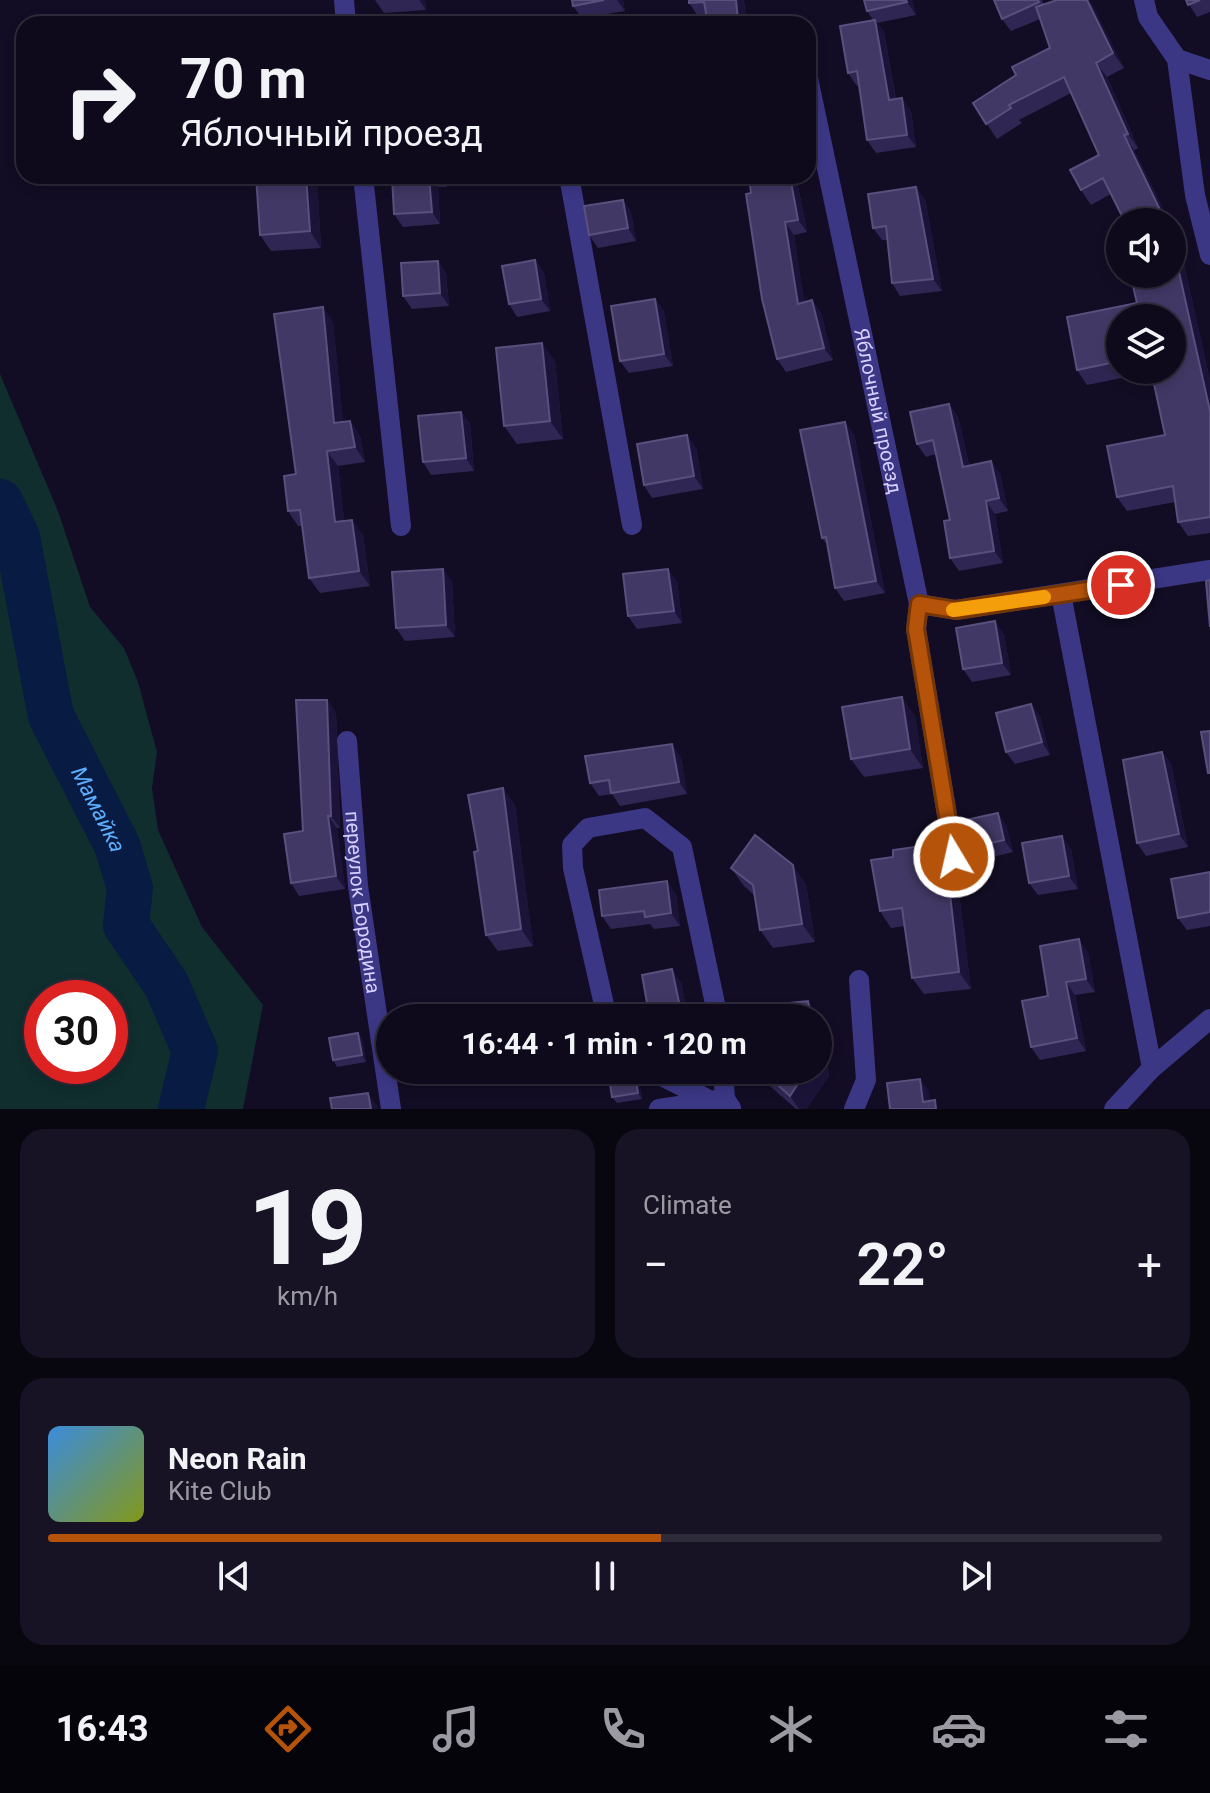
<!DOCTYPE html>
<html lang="en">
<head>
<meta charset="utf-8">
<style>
  :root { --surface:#0e0a1b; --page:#171324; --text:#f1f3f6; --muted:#9b9aa3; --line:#2e2b3a; --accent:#b45309 }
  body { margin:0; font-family:Roboto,sans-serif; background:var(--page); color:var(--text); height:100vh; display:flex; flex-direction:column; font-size:30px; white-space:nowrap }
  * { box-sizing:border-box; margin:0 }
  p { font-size:26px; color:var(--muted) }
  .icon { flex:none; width:44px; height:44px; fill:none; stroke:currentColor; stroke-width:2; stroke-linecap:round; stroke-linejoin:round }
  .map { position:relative; height:1109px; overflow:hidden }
  .details { display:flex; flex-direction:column; gap:20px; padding:20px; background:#08060f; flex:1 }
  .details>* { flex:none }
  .guide { position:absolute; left:16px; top:16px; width:800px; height:168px; border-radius:24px; box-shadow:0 4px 12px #0003,0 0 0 2px var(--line); background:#0e0a1b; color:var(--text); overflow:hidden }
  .controls { position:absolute; left:1106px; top:208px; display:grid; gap:16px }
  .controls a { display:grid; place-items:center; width:80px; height:80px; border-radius:50%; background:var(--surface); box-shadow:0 4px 12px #0003,0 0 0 2px var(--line); font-size:40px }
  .speed { position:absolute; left:24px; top:980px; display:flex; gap:16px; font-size:40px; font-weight:700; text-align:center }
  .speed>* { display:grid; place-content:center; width:104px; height:104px; border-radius:50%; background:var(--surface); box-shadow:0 4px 12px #0003,0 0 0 2px var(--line); line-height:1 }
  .speed .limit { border:12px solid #d22; background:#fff; color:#111 }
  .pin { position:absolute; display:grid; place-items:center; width:68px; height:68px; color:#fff; margin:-34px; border:4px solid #fff; border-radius:50%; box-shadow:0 2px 8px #0007 }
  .me { position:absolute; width:88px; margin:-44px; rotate:351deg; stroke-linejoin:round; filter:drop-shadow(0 0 6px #0008) }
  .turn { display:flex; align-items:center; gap:28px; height:168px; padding:0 32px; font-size:36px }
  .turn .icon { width:104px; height:104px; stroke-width:2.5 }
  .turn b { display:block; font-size:56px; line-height:68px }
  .big { font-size:60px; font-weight:700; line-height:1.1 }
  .details .card { flex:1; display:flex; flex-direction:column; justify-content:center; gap:12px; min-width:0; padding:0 28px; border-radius:24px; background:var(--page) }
  .details .dial { align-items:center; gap:0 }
  .dial b { font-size:104px; line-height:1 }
  .song { display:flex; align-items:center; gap:24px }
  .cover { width:96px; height:96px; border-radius:12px; background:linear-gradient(135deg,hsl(210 70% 55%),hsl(70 70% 35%)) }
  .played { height:8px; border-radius:4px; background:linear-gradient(90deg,var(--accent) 55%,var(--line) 55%) }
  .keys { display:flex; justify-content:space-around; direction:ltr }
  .heat { display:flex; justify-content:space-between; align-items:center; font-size:44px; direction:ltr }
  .details .tiles { flex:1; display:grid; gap:20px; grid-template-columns:1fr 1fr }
  .card:last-child { grid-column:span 2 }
  .trip { position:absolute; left:376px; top:1004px; width:456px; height:80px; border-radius:40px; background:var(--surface); box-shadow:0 4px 12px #0003,0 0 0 2px var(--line); font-weight:700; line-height:80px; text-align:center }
  .dock { display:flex; height:128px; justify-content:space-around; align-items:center; background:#06040b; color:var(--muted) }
  .dock .icon { width:56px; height:56px }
  .dock .on { color:var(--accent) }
  .dock b { font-size:36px; color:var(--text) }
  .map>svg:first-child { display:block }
  .green { fill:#102e2e; fill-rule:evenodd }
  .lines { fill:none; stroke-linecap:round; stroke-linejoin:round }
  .river { stroke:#081b42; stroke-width:46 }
  .minor { stroke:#3c3785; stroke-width:20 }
  .wall { fill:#302653; fill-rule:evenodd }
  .shaded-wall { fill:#1c1438 }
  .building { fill:#423865; stroke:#59507e; stroke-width:2 }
  .route-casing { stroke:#753606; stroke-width:20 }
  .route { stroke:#b45309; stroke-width:14 }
  .slow { stroke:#f59e0b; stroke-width:14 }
  .labels { text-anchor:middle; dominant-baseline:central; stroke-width:8; stroke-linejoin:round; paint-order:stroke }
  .street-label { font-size:20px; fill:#d7d0ff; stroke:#120d24 }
  .water-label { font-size:22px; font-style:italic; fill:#5eafff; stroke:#120d24 }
</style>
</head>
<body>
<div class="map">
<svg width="1210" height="1109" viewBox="0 0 1210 1109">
  <rect width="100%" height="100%" fill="#120d24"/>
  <!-- green -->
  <path class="green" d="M0,374L58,511L90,607L124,648L138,682L157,752L152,788L158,830L202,927L263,1005L243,1109H0ZM42,998H110V1066H42Z"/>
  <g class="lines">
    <!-- river -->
    <path class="river" id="s1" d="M0,502L17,537L51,716L117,845L130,888L126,925L166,984L195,1051L181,1109"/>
    <!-- minor -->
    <g class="minor">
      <polyline points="344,0 346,24"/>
      <polyline points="1144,0 1148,17 1177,59 1195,195 1210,255"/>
      <polyline points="1177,59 1210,70"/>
      <path id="s2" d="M808,78L919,604L956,610L1210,570"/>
      <polyline points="363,176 401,526"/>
      <polyline points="569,176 632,525"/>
      <polyline points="1061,594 1152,1068"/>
      <polyline points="919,604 916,629 954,857"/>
      <path id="s3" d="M347,741L358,886L391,1109"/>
      <polyline points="607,1018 573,868 572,845 588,828 645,818 682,847 718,1018"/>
      <polyline points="650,1070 711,1101"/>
      <polyline points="723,1070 725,1099 731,1108"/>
      <polyline points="659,1109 725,1099"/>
      <polyline points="854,1109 866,1080 859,980"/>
      <polyline points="1114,1109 1152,1068 1210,1019"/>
    </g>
  </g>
  <!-- wall -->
  <g class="wall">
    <polygon points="375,0 425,0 426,10 384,13"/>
    <polygon points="572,0 623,0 625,11 582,18 573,6"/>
    <polygon points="689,0 744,0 746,19 755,18 760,24 708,24 706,15 698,16 689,3"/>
    <polygon points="912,0 916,15 877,23 884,32 896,99 911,111 916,147 876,153 867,140 859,85 857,86 848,73 873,20 867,11"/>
    <path d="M994,0H1042L1044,5L1057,0H1089L1124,68L1107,77L1138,148L1134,150L1165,213H1167L1177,227L1187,258L1183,260L1210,380V533L1188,536L1178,522L1175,502L1127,511L1117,497L1107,446L1165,435L1151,372L1087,385L1077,370L1067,317L1137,303L1132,282L1145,279L1144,274H1172V222H1126L1111,194L1091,205L1081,190L1070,170L1099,155L1071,93L1019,120L1022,123L997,139L973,103L1016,75L1012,67L1050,48L1040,19L1011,31L1002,19ZM1120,318H1172V370H1120Z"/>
    <polygon points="1186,0 1210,0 1210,12 1197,17"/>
    <polygon points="256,176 331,176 331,178 317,179 321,248 271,251 260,235"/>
    <polygon points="392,176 446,176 447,187 438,187 440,224 403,227 394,214"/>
    <polygon points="796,176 807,232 794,235 804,302 812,300 821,313 833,360 786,372 777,359 751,193"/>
    <polygon points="925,199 942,291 900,296 892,283 887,240 882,240 873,228"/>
    <polygon points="623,200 631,212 636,241 598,248 589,235"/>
    <polygon points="535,260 544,273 550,311 517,317 509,304"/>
    <polygon points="438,261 446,273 449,306 412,309 403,296"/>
    <polygon points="655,299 664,312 673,366 629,373 620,361"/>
    <polygon points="333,322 343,422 350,421 360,436 365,462 338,466 344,521 363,535 370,586 320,593 309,578 302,526 298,526 288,511"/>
    <polygon points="555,361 563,439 517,444 504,426"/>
    <polygon points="461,412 470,424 474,471 431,475 423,462"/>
    <polygon points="958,416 969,465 1000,473 1008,511 995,514 1003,563 959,571 950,558 950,520 936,454 926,457 917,444"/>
    <polygon points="854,434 885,593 844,601 835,588 828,546 822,538"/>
    <polygon points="696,447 703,489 652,498 644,485"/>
    <polygon points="452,581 455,637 405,641 396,628"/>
    <polygon points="677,581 682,623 637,629 628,616"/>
    <polygon points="1004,634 1011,675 972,682 963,669"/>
    <polygon points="327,700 336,713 340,828 337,828 345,889 299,896 291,883 303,831"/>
    <polygon points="915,716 923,768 864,777 851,759"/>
    <polygon points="1040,716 1050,755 1015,764 1006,752"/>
    <polygon points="1162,752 1171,764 1188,847 1146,856 1137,843"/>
    <polygon points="681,757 687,794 620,806 612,794 599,796 590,783"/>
    <polygon points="503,788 515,805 533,946 498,951 486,935 478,851"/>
    <polygon points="1006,825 1013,852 976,861 968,848"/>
    <polygon points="921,846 933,862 946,860 957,877 971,989 924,994 912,978 905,926 891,928 880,911 893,857"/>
    <polygon points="1071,849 1078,889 1038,895 1029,883"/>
    <polygon points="731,868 806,884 815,942 773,948 760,930 754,895 744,886"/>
    <polygon points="1210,872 1210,926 1187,930 1178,918"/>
    <polygon points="676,894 680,926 654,929 650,924 611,929 602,916"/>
    <polygon points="1088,952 1095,992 1075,995 1086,1051 1040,1060 1031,1047 1048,996"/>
    <polygon points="681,982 688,1018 653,1018 649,1014"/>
    <polygon points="808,1001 821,1020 829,1076 806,1109 796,1109 771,1087 760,1070"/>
    <polygon points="358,1033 362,1039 366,1062 337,1067 333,1060"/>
    <polygon points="612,1070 636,1070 638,1073 642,1099 617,1103 612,1097"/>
  </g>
  <!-- shaded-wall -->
  <g class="shaded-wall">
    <polygon points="419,0 425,0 426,10"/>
    <polygon points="617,0 623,0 625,11"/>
    <polygon points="736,0 744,0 746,24 738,20"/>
    <polygon points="906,0 912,0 916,15 907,2"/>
    <polygon points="1087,0 1089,0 1093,5 1124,68 1113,53"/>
    <polygon points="875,20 884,32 898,113 889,100"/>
    <polygon points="1096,63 1107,77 1138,148 1128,134"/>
    <polygon points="902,98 911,111 916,147 907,135"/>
    <polygon points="1124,135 1134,150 1169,222 1162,214"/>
    <polygon points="306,176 315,176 317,179 321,248 310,231"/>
    <polygon points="429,176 438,187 440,224 432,212"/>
    <polygon points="439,176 446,176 447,187"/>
    <polygon points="790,176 796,176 807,232 798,220"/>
    <polygon points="916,187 925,199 942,291 933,279"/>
    <polygon points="623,200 631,212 636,241 628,228"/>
    <polygon points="1167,213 1177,227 1187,258 1177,244 1172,228 1172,222 1170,222"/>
    <polygon points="785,222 794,235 807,316 798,304"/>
    <polygon points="1173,245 1183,260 1210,380 1210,411"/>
    <polygon points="535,260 544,273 550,311 541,299"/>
    <polygon points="438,261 446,273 449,306 440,293"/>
    <polygon points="655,299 664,312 673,366 664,354"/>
    <polygon points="812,300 821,313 833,360 824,348"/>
    <polygon points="323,307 333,322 345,438 334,423"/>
    <polygon points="542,343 555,361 563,439 550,421"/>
    <polygon points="949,404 958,416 972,479 963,467"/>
    <polygon points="461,412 470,424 474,471 466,458"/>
    <polygon points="350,421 360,436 365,462 355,447"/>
    <polygon points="845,422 854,434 885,593 876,581"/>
    <polygon points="687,435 696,447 703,489 694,476"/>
    <polygon points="327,451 338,466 346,537 335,522"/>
    <polygon points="991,461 1000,473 1008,511 999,498"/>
    <polygon points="986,501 995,514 1003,563 994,551"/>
    <polygon points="352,520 363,535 370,586 359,571"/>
    <polygon points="443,569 452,581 455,637 446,625"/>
    <polygon points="668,569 677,581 682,623 674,611"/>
    <polygon points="995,621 1004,634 1011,675 1002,663"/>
    <polygon points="902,697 915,716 923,768 910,749"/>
    <polygon points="327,700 336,713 340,828 331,816"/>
    <polygon points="1031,704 1040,716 1050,755 1042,742"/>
    <polygon points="672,744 681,757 687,794 679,782"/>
    <polygon points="1162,752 1171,764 1188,847 1179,834"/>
    <polygon points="503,788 515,805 533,946 521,929"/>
    <polygon points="998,813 1006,825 1013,852 1004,840"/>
    <polygon points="328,816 337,828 345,889 336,876"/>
    <polygon points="1062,836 1071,849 1078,889 1069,876"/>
    <polygon points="921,846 933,862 925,863"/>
    <polygon points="946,860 957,877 971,989 959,972"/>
    <polygon points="793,865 806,884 815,942 802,924"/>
    <polygon points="667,881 676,894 680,926 671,913"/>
    <polygon points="1079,939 1088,952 1095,992 1086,979"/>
    <polygon points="672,969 681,982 688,1018 680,1007"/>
    <polygon points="1066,982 1075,995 1086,1051 1077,1038"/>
    <polygon points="808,1001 821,1020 829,1076 806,1109 799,1109 790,1096 807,1070 818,1070 818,1018 811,1018"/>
    <polygon points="358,1033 362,1039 366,1062 362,1055"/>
    <polygon points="634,1070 636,1070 638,1073 642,1099 638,1093"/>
    <polygon points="920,1079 929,1091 931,1109 923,1102"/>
    <polygon points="368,1093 377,1106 378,1109 371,1109"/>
  </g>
  <!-- building -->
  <g class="building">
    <polygon points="572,0 604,0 573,6"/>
    <polygon points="689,0 736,0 738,20 755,18 756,24 708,24 704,2 689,3"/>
    <polygon points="864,0 906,0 907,2 867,11"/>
    <polygon points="994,0 1038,0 1039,2 1002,19"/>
    <polygon points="1057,0 1087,0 1113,53 1096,63 1128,134 1124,135 1162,214 1167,213 1170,222 1129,222 1127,216 1123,218 1103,178 1081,190 1070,170 1099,155 1064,77 1009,105 1011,108 986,124 973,103 1016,75 1012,67 1050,48 1036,7"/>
    <polygon points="1186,0 1200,0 1188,5"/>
    <polygon points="875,20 889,100 902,98 907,135 867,140 857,71 848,73 840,26"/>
    <polygon points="256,176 306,176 310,231 260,235"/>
    <polygon points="392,176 429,176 432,212 394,214"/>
    <polygon points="749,176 790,176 798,220 785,222 798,304 812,300 824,348 777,359 762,299 746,194 751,193"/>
    <polygon points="916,187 933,279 892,283 886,226 873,228 868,194"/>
    <polygon points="623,200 628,228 589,235 584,206"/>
    <polygon points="1172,228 1177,244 1173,245 1210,411 1210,517 1178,522 1173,486 1117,497 1107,446 1165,435 1151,370 1172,370 1172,318 1120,318 1120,361 1077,370 1067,317 1137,303 1132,282 1145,279 1144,274 1172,274"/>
    <polygon points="535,260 541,299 509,304 502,266"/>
    <polygon points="438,261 440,293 403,296 401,263"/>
    <polygon points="655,299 664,354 620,361 611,306"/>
    <polygon points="323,307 334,423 350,421 355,447 327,451 335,522 352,520 359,571 309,578 300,510 288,511 284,476 296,474 274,314"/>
    <polygon points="542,343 550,421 504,426 496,348"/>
    <polygon points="949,404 963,467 991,461 999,498 986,501 994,551 950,558 944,521 950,520 933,440 917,444 910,412"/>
    <polygon points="461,412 466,458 423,462 418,416"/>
    <polygon points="845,422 876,581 835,588 826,537 822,538 800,430"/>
    <polygon points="687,435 694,476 644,485 637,444"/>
    <polygon points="443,569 446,625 396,628 392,572"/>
    <polygon points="668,569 674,611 628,616 623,574"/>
    <polygon points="1210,580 1210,627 1206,581"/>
    <polygon points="995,621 1002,663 963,669 956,628"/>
    <polygon points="902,697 910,749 851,759 842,707"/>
    <polygon points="296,700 327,700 331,816 328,816 336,876 291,883 284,834 303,831"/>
    <polygon points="1031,704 1042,742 1006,752 996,713"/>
    <polygon points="1210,731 1210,773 1208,773 1201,732"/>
    <polygon points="672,744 679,782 611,793 609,780 590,783 585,756"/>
    <polygon points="1162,752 1179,834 1137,843 1123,760"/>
    <polygon points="503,788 521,929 486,935 474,852 478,851 468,795"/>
    <polygon points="998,813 1004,840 968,848 961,821"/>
    <polygon points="755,835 793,865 802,924 760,930 753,885 731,868"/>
    <polygon points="1062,836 1069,876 1029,883 1022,843"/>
    <polygon points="921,846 925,863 946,860 959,972 912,978 902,908 880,911 871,860 893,857 893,850"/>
    <polygon points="1210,872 1210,912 1178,918 1171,879"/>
    <polygon points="667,881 671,913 645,917 644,911 602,916 599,890"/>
    <polygon points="1079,939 1086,979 1066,982 1077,1038 1031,1047 1022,1001 1048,996 1040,946"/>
    <polygon points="672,969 680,1007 649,1014 642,975"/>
    <polygon points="808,1001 811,1018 772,1018 770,1005"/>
    <polygon points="541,1014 542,1018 520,1018"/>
    <polygon points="358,1033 362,1055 333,1060 329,1038"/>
    <polygon points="612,1070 634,1070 638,1093 612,1097 608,1071"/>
    <polygon points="761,1070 807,1070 790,1096"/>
    <polygon points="920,1079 923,1102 935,1100 936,1109 890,1109 887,1083"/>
    <polygon points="368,1093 371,1109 332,1109 330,1098"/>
  </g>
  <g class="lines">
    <defs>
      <polyline id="route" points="954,857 916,629 919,604 956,610 1121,585"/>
    </defs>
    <!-- route casing -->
    <use href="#route" class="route-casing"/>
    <!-- route -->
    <use href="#route" class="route"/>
    <!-- slow -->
    <polyline class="slow" points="953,610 1044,597"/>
  </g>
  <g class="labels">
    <!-- street labels -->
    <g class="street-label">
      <text stroke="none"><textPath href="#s2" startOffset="340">Яблочный проезд</textPath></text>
      <text stroke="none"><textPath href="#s3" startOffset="162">переулок Бородина</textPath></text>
    </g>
    <!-- water labels -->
    <g class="water-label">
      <text stroke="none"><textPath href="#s1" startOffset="326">Мамайка</textPath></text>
    </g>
  </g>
</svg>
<div class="controls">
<a><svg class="icon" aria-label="sound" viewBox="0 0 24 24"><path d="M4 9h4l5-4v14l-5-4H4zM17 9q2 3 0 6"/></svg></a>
<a><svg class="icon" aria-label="layers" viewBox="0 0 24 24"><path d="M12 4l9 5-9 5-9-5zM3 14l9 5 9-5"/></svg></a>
</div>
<div class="speed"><div class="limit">30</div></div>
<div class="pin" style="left:1121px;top:585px;background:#d93025"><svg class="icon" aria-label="arrive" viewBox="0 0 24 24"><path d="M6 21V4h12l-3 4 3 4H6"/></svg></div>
<svg class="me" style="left:954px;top:857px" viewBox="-20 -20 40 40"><circle r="17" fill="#b45309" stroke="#fff" stroke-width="3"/><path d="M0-11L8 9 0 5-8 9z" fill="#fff"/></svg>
<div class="trip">16:44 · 1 min · 120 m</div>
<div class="guide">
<div class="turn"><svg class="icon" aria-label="right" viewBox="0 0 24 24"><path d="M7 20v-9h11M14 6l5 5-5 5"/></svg><div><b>70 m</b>Яблочный проезд</div></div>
</div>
</div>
<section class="details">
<div class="tiles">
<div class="card dial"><b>19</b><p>km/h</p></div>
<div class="card"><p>Climate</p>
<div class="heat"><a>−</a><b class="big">22°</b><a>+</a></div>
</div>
<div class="card">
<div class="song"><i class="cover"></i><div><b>Neon Rain</b><p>Kite Club</p></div></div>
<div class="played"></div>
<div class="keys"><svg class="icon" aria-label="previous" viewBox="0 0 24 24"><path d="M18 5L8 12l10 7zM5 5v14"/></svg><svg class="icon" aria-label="pause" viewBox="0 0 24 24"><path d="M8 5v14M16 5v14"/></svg><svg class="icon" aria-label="next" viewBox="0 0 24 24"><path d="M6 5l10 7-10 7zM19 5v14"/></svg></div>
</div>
</div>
</section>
<nav class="dock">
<b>16:43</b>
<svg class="icon on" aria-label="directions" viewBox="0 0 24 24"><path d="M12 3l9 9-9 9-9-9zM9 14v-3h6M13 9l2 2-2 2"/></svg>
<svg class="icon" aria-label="music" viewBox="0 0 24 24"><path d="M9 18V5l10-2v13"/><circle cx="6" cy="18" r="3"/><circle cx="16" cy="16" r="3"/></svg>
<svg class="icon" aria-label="phone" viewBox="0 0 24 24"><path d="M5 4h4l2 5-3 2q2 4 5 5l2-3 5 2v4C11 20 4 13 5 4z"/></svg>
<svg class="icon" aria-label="climate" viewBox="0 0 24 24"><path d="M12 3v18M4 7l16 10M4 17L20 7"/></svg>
<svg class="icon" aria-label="car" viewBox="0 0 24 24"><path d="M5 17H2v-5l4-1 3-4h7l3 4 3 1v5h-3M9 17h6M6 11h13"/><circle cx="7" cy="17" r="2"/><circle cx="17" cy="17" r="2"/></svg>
<svg class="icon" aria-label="filters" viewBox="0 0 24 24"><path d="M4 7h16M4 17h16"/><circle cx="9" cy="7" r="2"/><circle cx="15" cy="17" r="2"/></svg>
</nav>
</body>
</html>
